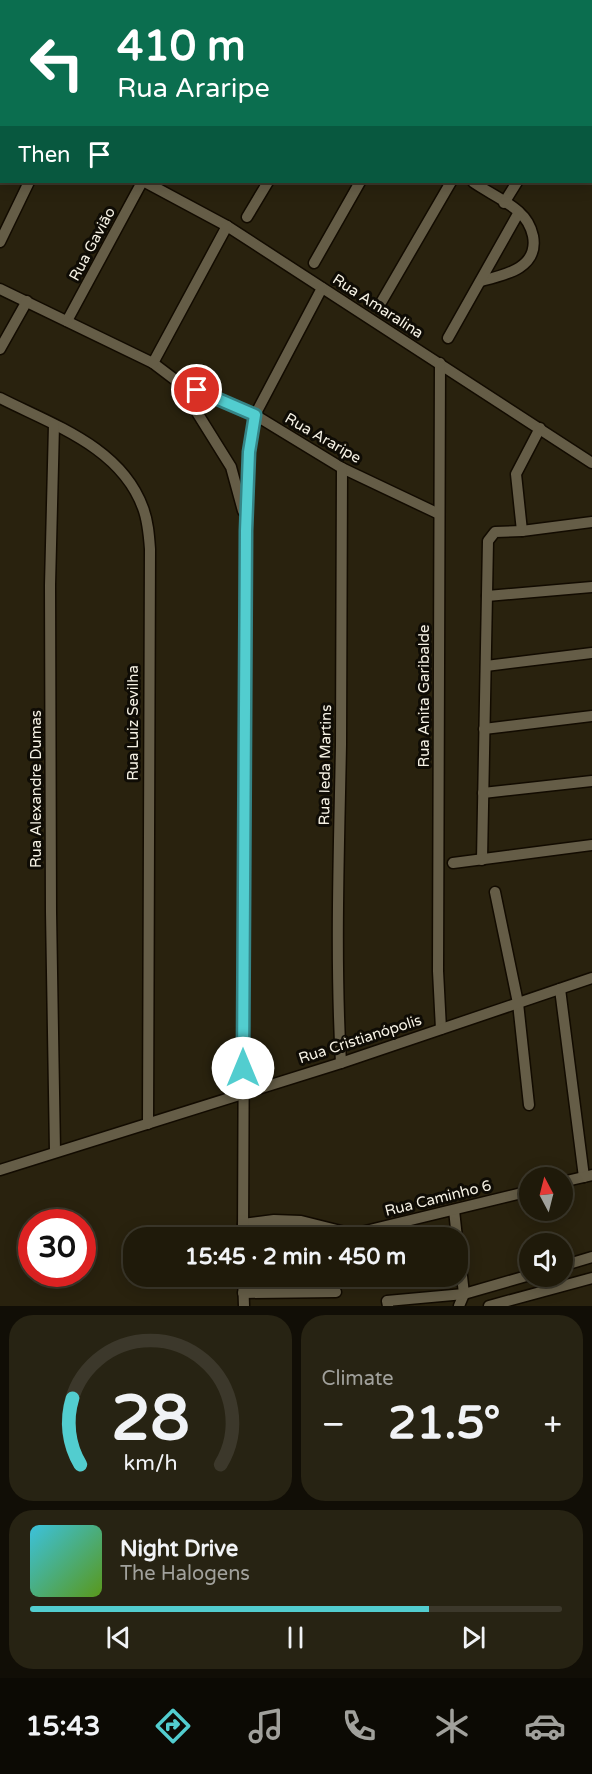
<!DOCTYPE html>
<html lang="en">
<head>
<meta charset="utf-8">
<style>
  :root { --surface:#1f1a0a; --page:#272313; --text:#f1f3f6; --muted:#a1a19c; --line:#3c382b; --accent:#52cdcf }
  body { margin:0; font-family:"Varela Round",sans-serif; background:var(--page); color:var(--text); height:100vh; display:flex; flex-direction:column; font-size:22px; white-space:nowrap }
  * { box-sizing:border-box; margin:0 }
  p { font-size:20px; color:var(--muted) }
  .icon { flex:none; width:33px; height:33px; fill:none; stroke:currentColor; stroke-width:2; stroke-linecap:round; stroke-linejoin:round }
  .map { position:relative; height:1306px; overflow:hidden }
  .drawer { display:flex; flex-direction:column; gap:9px; padding:9px; background:#110e06; flex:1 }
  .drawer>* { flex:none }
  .guide { position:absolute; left:0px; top:0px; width:592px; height:183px; box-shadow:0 3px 15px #0003,0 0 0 2px var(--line); background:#0b6e4f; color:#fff; overflow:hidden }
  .needle { width:39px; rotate:353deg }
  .tools { position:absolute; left:519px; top:1167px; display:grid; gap:12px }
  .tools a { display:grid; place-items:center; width:54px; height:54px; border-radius:50%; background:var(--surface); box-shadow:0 3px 15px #0003,0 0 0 2px var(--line); font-size:30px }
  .speed { position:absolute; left:18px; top:1209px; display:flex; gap:12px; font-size:30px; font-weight:700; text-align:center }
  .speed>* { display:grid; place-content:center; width:78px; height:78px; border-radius:50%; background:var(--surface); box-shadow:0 3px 15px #0003,0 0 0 2px var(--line); line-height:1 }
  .speed .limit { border:9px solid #d22; background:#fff; color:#111 }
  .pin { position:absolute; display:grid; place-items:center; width:51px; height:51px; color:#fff; margin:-26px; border:3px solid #fff; border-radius:50%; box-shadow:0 2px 6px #0007 }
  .me { position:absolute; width:66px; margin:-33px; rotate:0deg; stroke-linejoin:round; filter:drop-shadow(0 0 4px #0008) }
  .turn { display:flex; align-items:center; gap:21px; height:126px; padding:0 18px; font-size:27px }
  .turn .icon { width:78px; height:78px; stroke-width:2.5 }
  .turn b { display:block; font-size:42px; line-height:51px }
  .then { display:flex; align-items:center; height:57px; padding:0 18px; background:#0003; gap:12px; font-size:22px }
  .big { font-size:45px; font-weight:700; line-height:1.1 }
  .drawer .widget { flex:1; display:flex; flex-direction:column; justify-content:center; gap:9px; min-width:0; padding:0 21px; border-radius:24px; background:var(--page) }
  .drawer .dial { align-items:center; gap:0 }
  .dial svg { height:156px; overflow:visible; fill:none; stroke:var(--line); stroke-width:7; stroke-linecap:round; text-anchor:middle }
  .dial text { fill:var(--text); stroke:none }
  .song { display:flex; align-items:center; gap:18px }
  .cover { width:72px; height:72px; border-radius:9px; background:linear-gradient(135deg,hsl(190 70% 55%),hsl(90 70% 35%)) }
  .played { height:6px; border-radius:3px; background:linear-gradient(90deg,var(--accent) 75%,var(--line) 75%) }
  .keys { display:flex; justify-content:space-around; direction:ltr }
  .heat { display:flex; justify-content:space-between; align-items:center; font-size:33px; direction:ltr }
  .drawer .tiles { flex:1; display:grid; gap:9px; grid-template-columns:1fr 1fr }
  .widget:last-child { grid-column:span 2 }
  .trip { position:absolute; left:123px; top:1227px; width:345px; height:60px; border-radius:24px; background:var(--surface); box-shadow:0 3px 15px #0003,0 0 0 2px var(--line); font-weight:700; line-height:60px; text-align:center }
  .tab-bar { display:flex; height:96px; justify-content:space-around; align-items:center; background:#0c0a04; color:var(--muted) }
  .tab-bar .icon { width:42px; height:42px }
  .tab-bar .active { color:var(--accent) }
  .tab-bar b { font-size:27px; color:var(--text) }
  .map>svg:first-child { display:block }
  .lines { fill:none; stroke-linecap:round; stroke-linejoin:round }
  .minor-casing { stroke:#120b00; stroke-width:13 }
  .tertiary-casing { stroke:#120b00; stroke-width:16 }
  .minor { stroke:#655d47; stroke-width:10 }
  .tertiary { stroke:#655d47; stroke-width:14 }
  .route-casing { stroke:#358587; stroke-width:15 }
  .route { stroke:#52cdcf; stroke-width:10 }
  .labels { text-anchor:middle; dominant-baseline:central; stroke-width:6; stroke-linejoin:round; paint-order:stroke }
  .street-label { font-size:15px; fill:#f5f1e4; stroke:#0f0c05 }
</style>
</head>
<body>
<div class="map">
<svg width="592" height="1306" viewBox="0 0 592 1306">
  <rect width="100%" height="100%" fill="#29220e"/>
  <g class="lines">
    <defs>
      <g id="minor">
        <polyline points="41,2 42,0"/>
        <polyline points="158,2 159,0"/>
        <polyline points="442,2 443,0"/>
        <polyline points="533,2 534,0"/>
        <polyline points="0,44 2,43"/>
        <polyline points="0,94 2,95"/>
        <polyline points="145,182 227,226 592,463"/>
        <path d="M473,182C487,192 506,200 519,212C526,218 531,227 533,236C539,268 505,275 481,281"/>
        <polyline points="504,203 517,182"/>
        <polyline points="247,217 268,182"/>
        <polyline points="0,242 29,182"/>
        <polyline points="314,263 360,182"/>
        <polyline points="0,289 153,363 178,382 255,415 342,468 439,514"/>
        <polyline points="379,306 451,182"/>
        <polyline points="67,321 142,182"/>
        <polyline points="448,338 519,212"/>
        <polyline points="0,349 27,301"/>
        <polyline points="153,363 227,226"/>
        <polyline points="440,363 438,971 441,1029"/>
        <polyline points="178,382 231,467 243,511"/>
        <path d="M0,398C53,425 121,447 143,508C148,521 149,535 150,549L148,1124"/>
        <polyline points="54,425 50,585 51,912 55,1152"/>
        <polyline points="522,531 516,474 540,428"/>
        <polyline points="487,596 592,587"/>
        <polyline points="486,666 592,653"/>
        <polyline points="484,729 592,716"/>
        <polyline points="483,793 592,781"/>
        <polyline points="482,860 488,541 495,532 522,531 592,522"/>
        <polyline points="453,863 592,845"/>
        <polyline points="495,892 518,1003 529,1105"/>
        <polyline points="560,989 584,1177"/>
        <path d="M341,1063C335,957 339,851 341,745C342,653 341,560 342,468"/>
        <polyline points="0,1170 341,1063 592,978"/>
        <polyline points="562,1182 592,1175"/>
        <polyline points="454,1210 457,1238"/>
        <polyline points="243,1224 274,1220 301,1221 353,1234 530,1191"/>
        <polyline points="243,1238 246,531 249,452 255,415 322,288"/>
        <polyline points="458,1240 464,1294 459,1306"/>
        <polyline points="562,1266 592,1257"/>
        <polyline points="243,1276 244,1306"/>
        <polyline points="243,1293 336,1292"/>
        <polyline points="388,1306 387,1301 464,1294 530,1275"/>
        <polyline points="489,1306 592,1278"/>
      </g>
      <g id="tertiary">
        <polyline points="557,0 558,2"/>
        <polyline points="591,77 592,79"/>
      </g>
    </defs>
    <!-- minor casing -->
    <use href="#minor" class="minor-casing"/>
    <!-- tertiary casing -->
    <use href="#tertiary" class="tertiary-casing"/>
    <!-- minor -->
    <use href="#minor" class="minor"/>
    <!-- tertiary -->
    <use href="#tertiary" class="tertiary"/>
  </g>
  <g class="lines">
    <defs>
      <polyline id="route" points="197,390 255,415 249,452 246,531 243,1068"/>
    </defs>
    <!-- route casing -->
    <use href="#route" class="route-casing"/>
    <!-- route -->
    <use href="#route" class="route"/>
  </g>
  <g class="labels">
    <!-- street labels -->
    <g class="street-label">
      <text transform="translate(92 244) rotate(-62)">Rua Gavião</text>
      <text transform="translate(378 306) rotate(33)">Rua Amaralina</text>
      <text transform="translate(323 438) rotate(30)">Rua Araripe</text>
      <text transform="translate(424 696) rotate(-90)">Rua Anita Garibalde</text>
      <text transform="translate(133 723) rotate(-90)">Rua Luiz Sevilha</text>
      <text transform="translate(325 765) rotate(-89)">Rua Ieda Martins</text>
      <text transform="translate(36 789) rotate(-90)">Rua Alexandre Dumas</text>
      <text transform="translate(360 1039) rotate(-18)">Rua Cristianópolis</text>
      <text transform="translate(438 1198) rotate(-14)">Rua Caminho 6</text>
    </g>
  </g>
</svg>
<div class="tools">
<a><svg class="needle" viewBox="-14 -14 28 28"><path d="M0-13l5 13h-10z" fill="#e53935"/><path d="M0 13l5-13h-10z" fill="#a1a19c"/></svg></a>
<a><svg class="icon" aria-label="sound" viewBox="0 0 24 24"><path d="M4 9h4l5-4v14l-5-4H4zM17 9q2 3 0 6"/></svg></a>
</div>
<div class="speed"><div class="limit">30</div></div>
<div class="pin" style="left:197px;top:390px;background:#d93025"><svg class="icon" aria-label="arrive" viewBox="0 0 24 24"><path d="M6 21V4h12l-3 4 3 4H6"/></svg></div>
<svg class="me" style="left:243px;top:1068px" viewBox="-20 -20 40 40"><circle r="19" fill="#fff"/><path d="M0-13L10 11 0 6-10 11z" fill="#52cdcf"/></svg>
<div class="trip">15:45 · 2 min · 450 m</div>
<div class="guide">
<div class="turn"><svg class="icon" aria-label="left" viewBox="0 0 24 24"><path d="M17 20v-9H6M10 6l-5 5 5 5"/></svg><div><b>410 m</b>Rua Araripe</div></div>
<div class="then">Then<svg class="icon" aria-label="arrive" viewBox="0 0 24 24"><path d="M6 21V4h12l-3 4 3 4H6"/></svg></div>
</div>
</div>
<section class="drawer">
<div class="tiles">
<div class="widget dial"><svg viewBox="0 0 100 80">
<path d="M14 69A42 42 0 1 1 86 69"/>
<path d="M14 69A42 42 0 0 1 10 35" stroke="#52cdcf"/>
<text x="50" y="56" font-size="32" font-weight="700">28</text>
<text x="50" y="72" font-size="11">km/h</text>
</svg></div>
<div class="widget"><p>Climate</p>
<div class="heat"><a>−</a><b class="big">21.5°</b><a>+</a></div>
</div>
<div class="widget">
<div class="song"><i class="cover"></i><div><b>Night Drive</b><p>The Halogens</p></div></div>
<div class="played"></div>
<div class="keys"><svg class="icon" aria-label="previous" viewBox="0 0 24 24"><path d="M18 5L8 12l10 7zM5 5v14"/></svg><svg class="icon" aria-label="pause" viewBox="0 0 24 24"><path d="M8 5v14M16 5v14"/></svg><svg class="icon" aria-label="next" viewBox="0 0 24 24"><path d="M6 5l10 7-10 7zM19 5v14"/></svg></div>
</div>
</div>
</section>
<nav class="tab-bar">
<b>15:43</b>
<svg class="icon active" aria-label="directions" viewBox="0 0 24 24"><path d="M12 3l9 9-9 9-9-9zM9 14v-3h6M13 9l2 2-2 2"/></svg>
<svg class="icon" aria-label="music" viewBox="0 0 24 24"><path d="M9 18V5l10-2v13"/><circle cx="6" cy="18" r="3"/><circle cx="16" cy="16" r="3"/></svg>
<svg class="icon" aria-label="phone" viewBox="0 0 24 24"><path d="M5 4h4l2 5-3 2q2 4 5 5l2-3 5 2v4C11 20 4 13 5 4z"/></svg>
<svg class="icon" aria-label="climate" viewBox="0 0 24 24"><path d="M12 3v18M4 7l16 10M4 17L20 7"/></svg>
<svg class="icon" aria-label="car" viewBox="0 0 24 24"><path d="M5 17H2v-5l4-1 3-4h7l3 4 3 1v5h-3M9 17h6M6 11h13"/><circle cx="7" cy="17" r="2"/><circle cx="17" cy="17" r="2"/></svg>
</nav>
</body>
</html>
